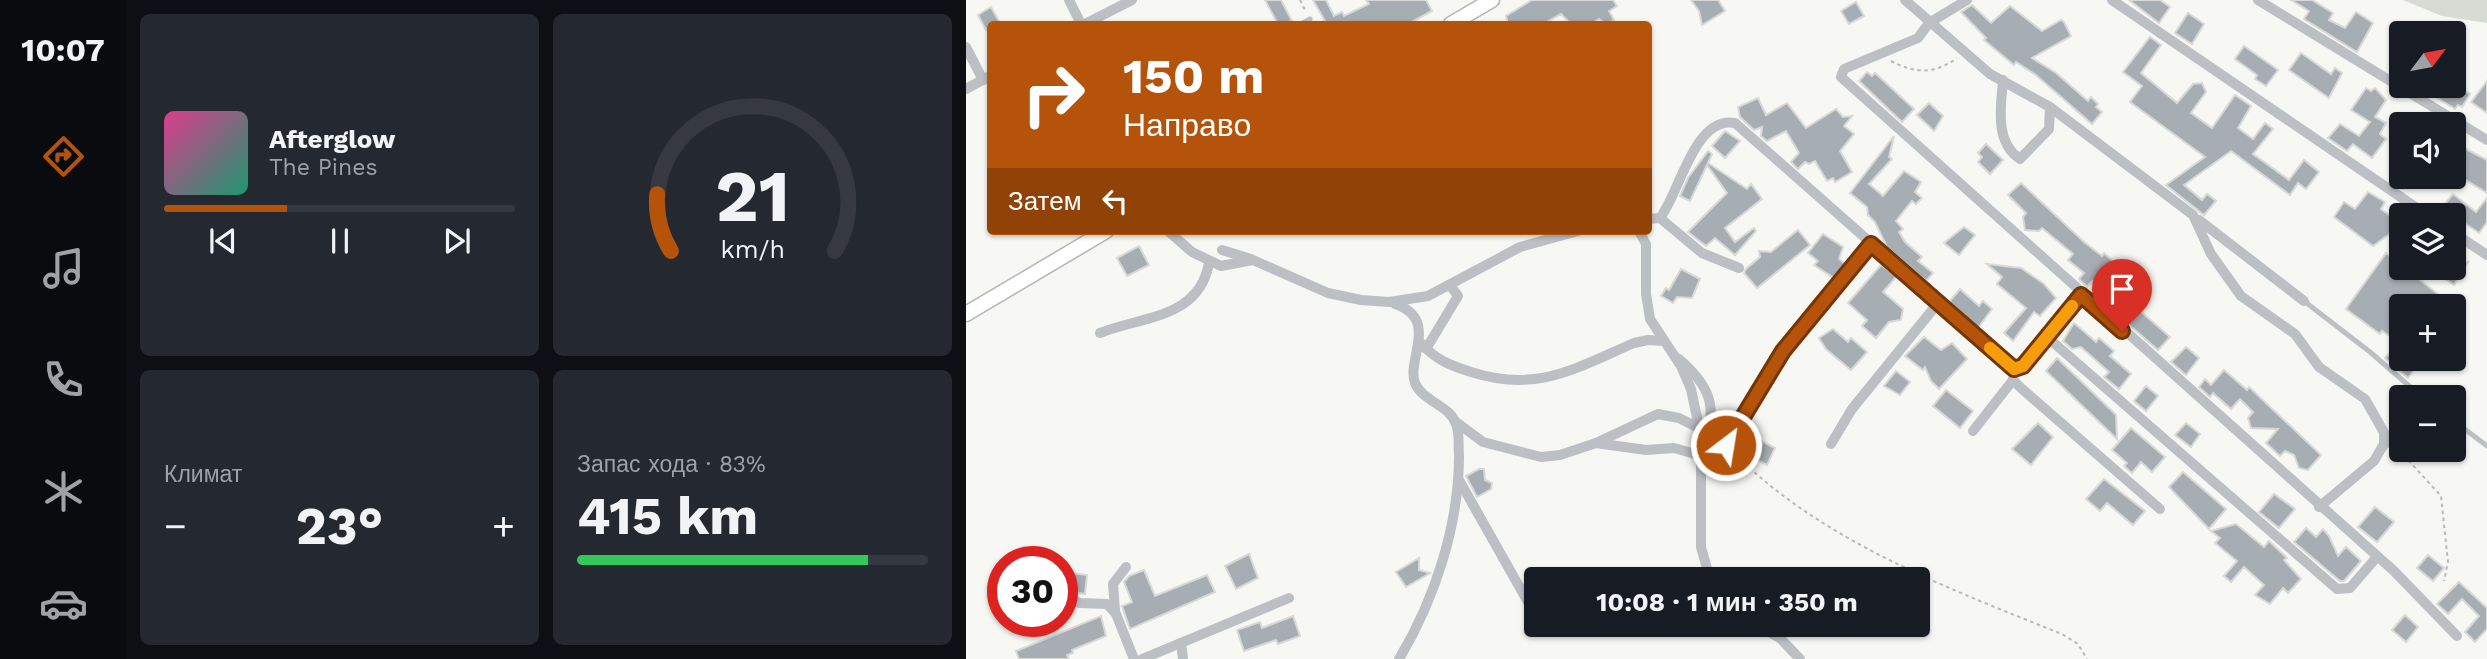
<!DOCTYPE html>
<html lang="ru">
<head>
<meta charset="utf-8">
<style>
  :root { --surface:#171b24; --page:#242831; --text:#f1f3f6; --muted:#9ea1a6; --line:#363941; --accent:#b45309 }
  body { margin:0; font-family:"Work Sans",sans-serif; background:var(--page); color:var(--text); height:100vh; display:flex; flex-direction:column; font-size:26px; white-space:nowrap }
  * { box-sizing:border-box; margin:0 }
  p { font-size:23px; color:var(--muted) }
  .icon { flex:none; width:38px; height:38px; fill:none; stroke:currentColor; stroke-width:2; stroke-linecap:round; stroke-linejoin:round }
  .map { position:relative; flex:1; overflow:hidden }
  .drawer { display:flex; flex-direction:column; gap:14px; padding:14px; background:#0d0f14; width:840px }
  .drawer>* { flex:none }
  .guide { position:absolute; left:21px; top:21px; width:665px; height:214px; border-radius:7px; box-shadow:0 2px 5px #0004; background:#b45309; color:#fff; overflow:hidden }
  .needle { width:46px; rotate:58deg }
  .tools { position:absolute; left:1423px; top:21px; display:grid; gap:14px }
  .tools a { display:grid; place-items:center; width:77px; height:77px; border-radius:7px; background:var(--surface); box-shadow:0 2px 5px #0004; font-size:35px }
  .speed { position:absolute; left:21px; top:546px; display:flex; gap:14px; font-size:35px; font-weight:700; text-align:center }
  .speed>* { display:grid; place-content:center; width:91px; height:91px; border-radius:50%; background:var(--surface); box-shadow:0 2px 5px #0004; line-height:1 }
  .speed .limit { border:10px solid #d22; background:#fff; color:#111 }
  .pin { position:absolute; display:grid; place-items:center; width:60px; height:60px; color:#fff; margin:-72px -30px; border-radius:50% 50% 50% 0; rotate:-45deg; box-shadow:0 0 7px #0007 }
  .pin .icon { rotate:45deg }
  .me { position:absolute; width:77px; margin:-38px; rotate:31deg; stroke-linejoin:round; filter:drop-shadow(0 0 5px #0008) }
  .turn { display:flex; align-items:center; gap:24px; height:147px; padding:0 21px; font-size:32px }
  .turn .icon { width:91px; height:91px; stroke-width:2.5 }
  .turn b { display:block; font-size:49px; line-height:60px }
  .then { display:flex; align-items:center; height:66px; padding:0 21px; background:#0003; gap:14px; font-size:26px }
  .big { font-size:52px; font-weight:700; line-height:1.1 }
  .drawer .card { flex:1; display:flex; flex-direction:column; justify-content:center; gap:10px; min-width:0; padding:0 24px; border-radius:10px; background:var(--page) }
  .drawer .dial { align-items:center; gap:0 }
  .dial svg { height:182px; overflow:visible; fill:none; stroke:var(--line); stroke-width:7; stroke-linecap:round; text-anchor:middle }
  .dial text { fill:var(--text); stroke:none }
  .song { display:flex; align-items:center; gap:21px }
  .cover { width:84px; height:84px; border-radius:10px; background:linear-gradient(135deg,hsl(330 70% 55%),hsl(160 70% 35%)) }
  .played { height:7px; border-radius:4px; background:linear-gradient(90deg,var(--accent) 35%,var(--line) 35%) }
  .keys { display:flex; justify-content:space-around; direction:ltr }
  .heat { display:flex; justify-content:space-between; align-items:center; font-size:38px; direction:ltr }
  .charge { height:10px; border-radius:5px; background:linear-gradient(90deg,#34c759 83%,var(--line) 0) }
  .drawer .tiles { flex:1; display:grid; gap:14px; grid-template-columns:repeat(2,1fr) }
  .trip { position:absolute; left:558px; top:567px; width:406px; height:70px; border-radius:7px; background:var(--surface); box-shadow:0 2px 5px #0004; font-weight:700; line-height:70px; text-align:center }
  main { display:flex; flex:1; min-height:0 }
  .tab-bar { display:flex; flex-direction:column; width:126px; justify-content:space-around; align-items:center; background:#090b0e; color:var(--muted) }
  .tab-bar .icon { width:49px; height:49px }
  .tab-bar .current { color:var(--accent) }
  .tab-bar b { font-size:32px; color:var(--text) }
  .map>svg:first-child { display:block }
  .green { fill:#d7dbd4 }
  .building { fill:#a7aeb3; stroke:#d8d8d7; stroke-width:2 }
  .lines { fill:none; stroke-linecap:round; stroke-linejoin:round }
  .secondary-casing { stroke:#b1b6ba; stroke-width:17 }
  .path { stroke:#b7babc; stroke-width:2; stroke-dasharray:3.5 3.5; stroke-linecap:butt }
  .lane { stroke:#bcc0c4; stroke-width:5 }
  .street { stroke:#bcc0c4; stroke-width:10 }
  .secondary { stroke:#fff; stroke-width:14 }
  .route-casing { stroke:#753606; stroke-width:18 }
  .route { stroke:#b45309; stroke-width:12 }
  .slow { stroke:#f59e0b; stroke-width:12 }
</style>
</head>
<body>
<main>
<nav class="tab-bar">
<b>10:07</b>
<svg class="icon current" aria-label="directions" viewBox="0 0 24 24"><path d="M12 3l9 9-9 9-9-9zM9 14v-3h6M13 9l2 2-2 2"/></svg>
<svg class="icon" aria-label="music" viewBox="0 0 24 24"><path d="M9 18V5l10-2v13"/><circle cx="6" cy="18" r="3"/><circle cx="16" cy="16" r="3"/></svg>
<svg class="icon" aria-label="phone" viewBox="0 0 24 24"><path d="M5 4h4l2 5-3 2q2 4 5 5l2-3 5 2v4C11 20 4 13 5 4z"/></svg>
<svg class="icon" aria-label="climate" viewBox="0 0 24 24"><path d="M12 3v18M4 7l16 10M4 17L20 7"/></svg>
<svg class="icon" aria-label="car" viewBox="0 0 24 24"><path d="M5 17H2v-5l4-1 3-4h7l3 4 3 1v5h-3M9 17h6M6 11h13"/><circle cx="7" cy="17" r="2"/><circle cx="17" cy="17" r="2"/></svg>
</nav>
<section class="drawer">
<div class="tiles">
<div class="card">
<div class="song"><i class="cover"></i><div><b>Afterglow</b><p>The Pines</p></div></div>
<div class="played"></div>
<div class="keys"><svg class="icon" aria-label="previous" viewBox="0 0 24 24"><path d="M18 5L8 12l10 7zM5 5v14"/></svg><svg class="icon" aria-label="pause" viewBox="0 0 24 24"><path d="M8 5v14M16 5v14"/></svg><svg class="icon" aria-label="next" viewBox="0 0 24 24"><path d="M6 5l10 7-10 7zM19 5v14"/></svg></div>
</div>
<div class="card dial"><svg viewBox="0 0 100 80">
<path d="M14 69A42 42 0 1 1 86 69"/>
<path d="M14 69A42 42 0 0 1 8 44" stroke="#b45309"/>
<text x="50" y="56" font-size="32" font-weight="700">21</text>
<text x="50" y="72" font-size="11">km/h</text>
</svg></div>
<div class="card"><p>Климат</p>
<div class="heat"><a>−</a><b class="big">23°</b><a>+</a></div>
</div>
<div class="card"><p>Запас хода · 83%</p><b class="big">415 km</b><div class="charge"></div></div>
</div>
</section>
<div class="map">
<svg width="1521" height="659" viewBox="0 0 1521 659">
  <rect width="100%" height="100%" fill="#f7f7f4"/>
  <!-- green -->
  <polygon class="green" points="1437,0 1521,0 1521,23 1476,16"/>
  <!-- building -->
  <g class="building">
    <polygon points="299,0 315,0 326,21 312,24"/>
    <polygon points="347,0 360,0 368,16 376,12 378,16 403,4 400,0 460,0 466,11 442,24 353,24 359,21"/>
    <polygon points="566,0 647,0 651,6 643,11 648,20 640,24 633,19 625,24 605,24 595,14 577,24 542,24 540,16"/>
    <polygon points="725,0 752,0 759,11 736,25 733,11"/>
    <polygon points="1163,0 1194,0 1204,7 1193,23"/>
    <polygon points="1325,0 1346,0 1367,13 1363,20 1379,28 1390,12 1407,23 1391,52 1338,19 1343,11"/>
    <polygon points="890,2 898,16 883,24 875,11"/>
    <polygon points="1006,5 1025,23 1044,6 1076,31 1095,20 1098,22 1105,36 1066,58 1090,73 1122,101 1125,97 1132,104 1130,107 1136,112 1126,124 1070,75 1050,62 1048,65 1018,40 1020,38 995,12"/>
    <polygon points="25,7 34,23 24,24 20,30 12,15"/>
    <polygon points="1222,13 1238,24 1226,44 1209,33"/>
    <polygon points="1184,37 1195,45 1175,73 1211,103 1227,84 1236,83 1240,92 1225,113 1246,128 1269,95 1285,106 1272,128 1287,139 1299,123 1307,129 1287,154 1323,180 1338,160 1353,172 1340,189 1332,183 1324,195 1265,151 1218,185 1236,200 1241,194 1250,201 1238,215 1200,185 1239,157 1164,102 1176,86 1157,72"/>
    <polygon points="1278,46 1312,70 1300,86 1289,79 1291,75 1269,59"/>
    <polygon points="1335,53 1365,74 1369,68 1376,73 1363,98 1323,70"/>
    <polygon points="901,72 906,76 909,73 948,109 936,122 893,81"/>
    <polygon points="1521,81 1521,113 1505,102"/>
    <polygon points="1477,86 1492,86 1504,94 1496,107 1492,105 1489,109 1470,97"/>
    <polygon points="1400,88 1405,91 1409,88 1420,100 1409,117 1420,123 1414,134 1420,139 1406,158 1387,144 1381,151 1362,138 1374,124 1393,136 1404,122 1385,110"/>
    <polygon points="792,98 800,115 821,103 840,128 870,109 877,117 886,116 878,126 888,134 874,151 886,172 869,182 867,178 861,181 849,161 843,164 839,162 832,169 825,162 833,153 820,131 801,141 795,136 796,127 788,130 774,117 772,107"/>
    <polygon points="963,103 977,116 968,131 951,115"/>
    <polygon points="759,131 774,141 759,158 746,146"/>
    <polygon points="928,136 923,157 926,159 903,184 917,196 938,171 955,182 949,192 956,198 950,204 946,201 930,221 937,229 933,232 939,242 956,257 952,261 967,273 960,281 921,247 909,222 902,215 901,207 884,193"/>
    <polygon points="1020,144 1037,160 1024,174 1012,162 1016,157 1012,153"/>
    <polygon points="1496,147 1521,160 1521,193 1488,173 1488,162"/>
    <polygon points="742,151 746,154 742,163 781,189 785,184 796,199 759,228 769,242 788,228 790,231 769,255 749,238 740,246 722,232 761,193 741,165 724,201 714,196 722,178"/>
    <polygon points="1055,183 1118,242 1136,256 1138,253 1160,274 1142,295 1126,281 1121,287 1113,279 1118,273 1102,260 1107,254 1076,228 1073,231 1059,230 1057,217 1060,213 1042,195"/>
    <polygon points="1402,192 1419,202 1415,209 1430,220 1428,224 1433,227 1407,246 1368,217 1378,202 1389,209"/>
    <polygon points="1487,194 1510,212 1521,198 1521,222 1513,233 1494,220 1488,226 1488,215 1470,215"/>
    <polygon points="998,227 1009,235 993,255 978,243"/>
    <polygon points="832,230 844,245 791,288 778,273 780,269 794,257 793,251 805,252"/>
    <polygon points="857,234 877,247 873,259 879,264 868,278 848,265 852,261 842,253"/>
    <polygon points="173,246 183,265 161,276 151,258"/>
    <polygon points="1420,253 1487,306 1435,306 1435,359 1445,359 1452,364 1442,378 1419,358 1434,343 1416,331 1414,334 1380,309"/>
    <polygon points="1502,262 1488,285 1475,276 1480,268"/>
    <polygon points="1021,264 1055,268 1078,284 1090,298 1074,316 1068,312 1047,341 1038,333 1060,308 1031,284 1036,277"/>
    <polygon points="915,265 931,276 917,292 937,309 935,320 923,322 910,338 896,326 901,320 882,303"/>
    <polygon points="715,269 734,279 726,298 711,297 707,303 695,296 700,288 703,290"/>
    <polygon points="994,289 1013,306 1017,301 1026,309 1012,328 985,303 984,301"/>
    <polygon points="1173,310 1204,337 1192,350 1161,323"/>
    <polygon points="1108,323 1130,342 1133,338 1148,351 1144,356 1165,374 1153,389 1138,377 1143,372 1115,347 1106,349 1097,341"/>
    <polygon points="867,329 882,342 885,338 901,352 885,370 860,349 853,338"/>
    <polygon points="958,337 975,350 986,343 1001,359 973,389 965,381 959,367 957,370 939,356"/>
    <polygon points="1220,347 1233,358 1220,375 1205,362"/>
    <polygon points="1091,358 1150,415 1151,439 1080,371"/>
    <polygon points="1258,370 1281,390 1283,387 1355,455 1342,470 1333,468 1328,455 1319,451 1314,456 1300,443 1312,429 1285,428 1282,418 1287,412 1274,399 1265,409 1247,393 1244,397 1233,387 1239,379 1245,385"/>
    <polygon points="930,371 944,382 934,395 918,386"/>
    <polygon points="1180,386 1192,396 1180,411 1168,401"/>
    <polygon points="980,390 1007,411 994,428 967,406"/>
    <polygon points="1072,423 1087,437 1065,465 1046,449"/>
    <polygon points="1220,423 1234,434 1225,447 1209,435"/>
    <polygon points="1165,428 1199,457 1186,472 1175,462 1166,473 1158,466 1161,463 1146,450"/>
    <polygon points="791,439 809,448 801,465 783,456"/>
    <polygon points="513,469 518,469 519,480 526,483 525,489 511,497 500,476"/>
    <polygon points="1217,472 1260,509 1243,529 1203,487"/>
    <polygon points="1138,479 1179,511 1167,525 1141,503 1134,511 1120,499"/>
    <polygon points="1308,494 1329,509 1313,528 1293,512"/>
    <polygon points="1409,507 1428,522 1411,542 1392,527"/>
    <polygon points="1270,524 1298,547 1303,541 1321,558 1318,560 1335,579 1322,593 1317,588 1304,604 1289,595 1298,585 1278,567 1265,582 1258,576 1271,561 1249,543 1254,538 1245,531"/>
    <polygon points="1340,528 1350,537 1357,529 1363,536 1372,556 1380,547 1395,561 1378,581 1374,581 1328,542"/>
    <polygon points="283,554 292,578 270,589 259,566"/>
    <polygon points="1462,555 1478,568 1467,581 1451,568"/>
    <polygon points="453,558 453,570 464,573 440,587 430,572"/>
    <polygon points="178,570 189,596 241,575 249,592 164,629 156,606 166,602 158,582 163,576"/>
    <polygon points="97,572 121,575 119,594 96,590"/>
    <polygon points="1493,582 1521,608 1521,629 1509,642 1499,632 1513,616 1496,599 1482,614 1471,604"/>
    <polygon points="1439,615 1452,627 1440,642 1426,630"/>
    <polygon points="135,616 140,636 106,650 107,653 101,655 103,659 53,659 50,651"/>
    <polygon points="327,616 334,636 312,644 310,640 278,651 271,630 294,622 296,628"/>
  </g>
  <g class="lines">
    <defs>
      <g id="secondary">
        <polyline points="485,24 526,0"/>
        <polyline points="0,314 140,231"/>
      </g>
    </defs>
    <!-- secondary casing -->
    <use href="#secondary" class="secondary-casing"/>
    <!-- path -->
    <g class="path">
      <polyline points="334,0 340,12"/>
      <path d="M925,61C949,74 969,74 991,58"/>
      <polyline points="1433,450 1475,496 1482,562 1478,581"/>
      <path d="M768,453C854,540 983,589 1096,634L1112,644L1121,659"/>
    </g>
    <!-- lane -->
    <g class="lane">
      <polyline points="335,24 344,19"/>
      <polyline points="1338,301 1404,352 1456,397"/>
      <polyline points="1488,421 1521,446"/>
    </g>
    <!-- street -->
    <g class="street">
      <polyline points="103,0 115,24"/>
      <polyline points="939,0 1024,74 1084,107 1227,215 1245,254 1275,296 1329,334 1353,367 1399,399 1424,443"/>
      <polyline points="1001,0 963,23 952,38 878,69 875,77 1428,571 1491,636"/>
      <polyline points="1146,0 1461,215"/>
      <polyline points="1292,0 1521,140"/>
      <polyline points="119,24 166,0"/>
      <polyline points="0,47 17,80"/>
      <path d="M1037,80C1035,106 1028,142 1054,159L1083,129L1084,107"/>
      <polyline points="0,89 24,76"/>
      <polyline points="694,218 736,253 773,268"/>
      <path d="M682,219L694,218C713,195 728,115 769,123L1048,369"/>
      <polyline points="1233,220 1338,301"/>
      <polyline points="202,231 226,252 255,266 287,260 362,293 395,300 423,302 462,296 554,247 612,231"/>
      <polyline points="673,231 680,244 680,294 684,319 715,366 725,389 735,437 735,547 744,579"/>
      <polyline points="1488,233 1521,255"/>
      <polyline points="256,250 285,259"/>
      <path d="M429,304C474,319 440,360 449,383C457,402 484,405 490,424C494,433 492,446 493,456C493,525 469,599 433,659"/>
      <path d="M134,333C176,316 233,319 243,263"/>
      <polyline points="1081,337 1371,589 1384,588 1410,558"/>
      <path d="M455,343C470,360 483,365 505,372C571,393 608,369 668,343L682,340L698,341"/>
      <polyline points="460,349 492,296 484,285"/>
      <path d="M713,359C741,383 755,408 736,442"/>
      <polyline points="1048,369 1047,380 1055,388 1194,509"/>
      <polyline points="1048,369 1057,366 1116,295"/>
      <polyline points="490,422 517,442 575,457 594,455 630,443 692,414 713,418 733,428"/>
      <polyline points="1007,431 1047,380"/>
      <polyline points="630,443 680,450 708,448 736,456"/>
      <polyline points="865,444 886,409 972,303"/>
      <polyline points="760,445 817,351 905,244"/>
      <polyline points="493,480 567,611"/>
      <polyline points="1353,507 1408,461 1418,444 1418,435"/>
      <polyline points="96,597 114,603 141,604 150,614 168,659"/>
      <polyline points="149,610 147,584 160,567"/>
      <polyline points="790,625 814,638 834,659"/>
      <polyline points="215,643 217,659"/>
      <polyline points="176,659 323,598"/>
    </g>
    <!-- secondary -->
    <use href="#secondary" class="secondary"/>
  </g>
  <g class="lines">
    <defs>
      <polyline id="route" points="760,445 817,351 905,244 1048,369 1057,366 1115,295 1156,331"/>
    </defs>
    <!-- route casing -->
    <use href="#route" class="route-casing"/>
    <!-- route -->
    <use href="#route" class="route"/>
    <!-- slow -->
    <polyline class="slow" points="1024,348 1048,369 1057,366 1106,306"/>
  </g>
</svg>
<div class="tools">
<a><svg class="needle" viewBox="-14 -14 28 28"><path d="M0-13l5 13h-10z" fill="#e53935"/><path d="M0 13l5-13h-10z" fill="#9ea1a6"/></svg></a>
<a><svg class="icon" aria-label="sound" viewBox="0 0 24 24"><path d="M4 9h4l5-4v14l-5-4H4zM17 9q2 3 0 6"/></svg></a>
<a><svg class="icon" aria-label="layers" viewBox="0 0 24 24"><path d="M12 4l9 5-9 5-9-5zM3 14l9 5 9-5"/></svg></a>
<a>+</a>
<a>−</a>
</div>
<div class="speed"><div class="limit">30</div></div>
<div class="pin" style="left:1156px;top:331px;background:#d93025"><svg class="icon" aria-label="arrive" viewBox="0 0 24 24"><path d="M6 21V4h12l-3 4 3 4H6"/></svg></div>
<svg class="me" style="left:760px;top:445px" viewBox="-20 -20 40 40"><circle r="17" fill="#b45309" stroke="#fff" stroke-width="3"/><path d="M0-11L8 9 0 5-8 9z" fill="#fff"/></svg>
<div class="trip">10:08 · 1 мин · 350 m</div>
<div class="guide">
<div class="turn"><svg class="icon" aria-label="right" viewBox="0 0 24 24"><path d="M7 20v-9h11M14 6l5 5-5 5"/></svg><div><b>150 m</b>Направо</div></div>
<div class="then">Затем<svg class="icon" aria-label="left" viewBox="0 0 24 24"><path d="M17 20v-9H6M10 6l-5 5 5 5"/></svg></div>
</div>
</div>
</main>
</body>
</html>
